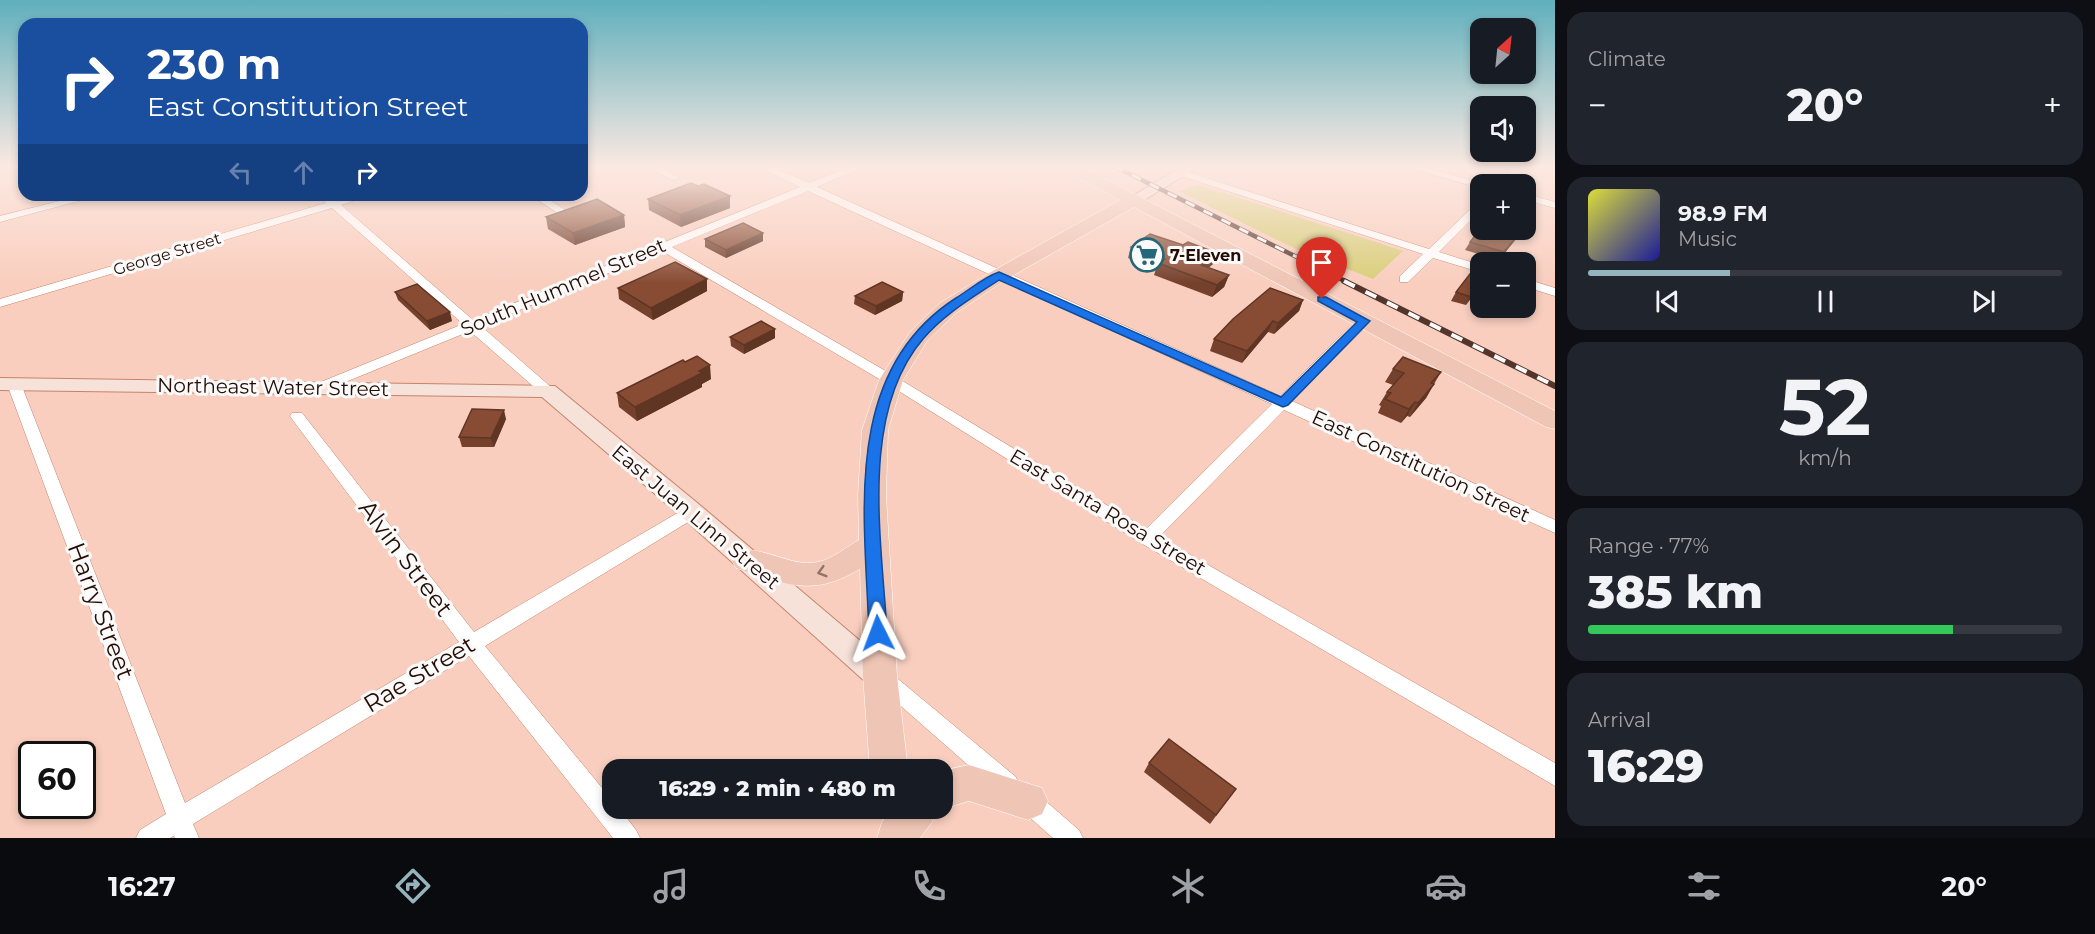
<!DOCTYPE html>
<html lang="en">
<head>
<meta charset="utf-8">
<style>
  :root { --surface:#171b24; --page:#20242c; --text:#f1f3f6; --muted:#9ea1a6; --line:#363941; --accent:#95b4be }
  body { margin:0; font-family:Montserrat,sans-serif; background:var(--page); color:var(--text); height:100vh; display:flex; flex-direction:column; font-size:22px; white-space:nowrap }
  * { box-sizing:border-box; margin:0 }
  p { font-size:20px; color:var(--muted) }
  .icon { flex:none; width:33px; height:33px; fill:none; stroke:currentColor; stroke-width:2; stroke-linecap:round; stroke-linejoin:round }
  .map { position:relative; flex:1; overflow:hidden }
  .details { display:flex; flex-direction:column; gap:12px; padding:12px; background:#0d0f14; width:540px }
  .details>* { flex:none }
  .hud { position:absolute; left:18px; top:18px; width:570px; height:183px; border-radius:18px; box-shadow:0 3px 9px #0003; background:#1a4fa0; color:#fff; overflow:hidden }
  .needle { width:39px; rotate:27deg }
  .controls { position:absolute; left:1470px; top:18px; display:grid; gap:12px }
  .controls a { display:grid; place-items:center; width:66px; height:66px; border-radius:12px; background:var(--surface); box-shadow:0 3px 9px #0003; font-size:30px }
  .speed { position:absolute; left:18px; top:741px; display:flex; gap:12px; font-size:30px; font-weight:700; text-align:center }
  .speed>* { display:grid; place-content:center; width:78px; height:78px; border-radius:50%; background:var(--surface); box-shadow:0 3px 9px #0003; line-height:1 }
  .speed .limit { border:3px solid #111; border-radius:9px; background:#fff; color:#111 }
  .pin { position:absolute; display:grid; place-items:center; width:51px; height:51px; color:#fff; margin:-62px -26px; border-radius:50% 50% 50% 0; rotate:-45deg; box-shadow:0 0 6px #0007 }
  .pin .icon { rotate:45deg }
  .me { position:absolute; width:66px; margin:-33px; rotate:357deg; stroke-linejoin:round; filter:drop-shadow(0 0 4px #0008) }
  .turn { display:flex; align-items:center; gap:21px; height:126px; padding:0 30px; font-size:27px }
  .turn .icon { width:78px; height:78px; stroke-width:2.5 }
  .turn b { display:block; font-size:42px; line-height:51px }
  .lanes { display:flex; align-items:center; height:57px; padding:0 30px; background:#0003; justify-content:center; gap:30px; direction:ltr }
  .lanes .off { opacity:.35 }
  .big { font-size:45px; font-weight:800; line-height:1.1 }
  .details .tile { flex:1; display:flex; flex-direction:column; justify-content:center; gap:9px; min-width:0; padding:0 21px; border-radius:18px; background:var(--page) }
  .details .dial { align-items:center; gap:0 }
  .dial b { font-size:78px; line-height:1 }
  .song { display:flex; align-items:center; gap:18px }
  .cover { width:72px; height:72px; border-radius:9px; background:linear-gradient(135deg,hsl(60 70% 55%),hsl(240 70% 35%)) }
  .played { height:6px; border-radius:3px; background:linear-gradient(90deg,var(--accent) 30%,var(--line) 30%) }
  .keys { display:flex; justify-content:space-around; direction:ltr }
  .heat { display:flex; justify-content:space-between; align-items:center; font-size:33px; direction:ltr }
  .charge { height:9px; border-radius:4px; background:linear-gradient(90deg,#34c759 77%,var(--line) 0) }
  .trip { position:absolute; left:602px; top:759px; width:351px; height:60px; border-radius:18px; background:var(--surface); box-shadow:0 3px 9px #0003; font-weight:800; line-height:60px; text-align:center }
  .tab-bar { display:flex; height:96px; justify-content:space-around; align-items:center; background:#090b0e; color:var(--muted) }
  .tab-bar .icon { width:42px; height:42px }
  .tab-bar .on { color:var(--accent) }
  .tab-bar b { font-size:27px; color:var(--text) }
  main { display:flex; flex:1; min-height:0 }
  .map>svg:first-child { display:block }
  .green { fill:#d9ce7a }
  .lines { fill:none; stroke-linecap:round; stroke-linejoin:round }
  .street-casing { stroke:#c5846a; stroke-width:1 }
  .secondary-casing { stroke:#c5846a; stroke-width:2 }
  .primary-casing { stroke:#fff; stroke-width:1 }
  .street { fill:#fff; fill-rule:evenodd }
  .secondary { fill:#f7e2da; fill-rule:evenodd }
  .primary { fill:#efc5b5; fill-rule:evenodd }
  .rail-far1-casing { stroke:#52362b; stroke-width:4.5 }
  .rail-casing { stroke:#52362b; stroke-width:6 }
  .rail-far1 { stroke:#fafafa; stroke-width:3; stroke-dasharray:10; stroke-linecap:butt }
  .rail { stroke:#fafafa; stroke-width:4; stroke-dasharray:12; stroke-linecap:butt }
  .wall { fill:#75412d }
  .shaded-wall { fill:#5f3524 }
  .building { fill:#884c34; stroke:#5f3524; stroke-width:1.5 }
  .oneway { stroke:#947265 }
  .route { fill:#1a73e8; stroke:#114b97; stroke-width:1.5 }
  .labels { text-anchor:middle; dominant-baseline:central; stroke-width:6; stroke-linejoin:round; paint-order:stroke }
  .far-street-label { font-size:16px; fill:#250d04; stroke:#fafafa }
  .far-poi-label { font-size:16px; font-weight:bold; fill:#250d04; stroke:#fafafa; text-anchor:start }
  .street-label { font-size:20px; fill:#250d04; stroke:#fafafa }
  .near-street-label { font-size:24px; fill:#250d04; stroke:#fafafa }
</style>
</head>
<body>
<main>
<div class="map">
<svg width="1555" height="838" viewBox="0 0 1555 838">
  <rect width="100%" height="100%" fill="#f9cebe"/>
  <!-- green -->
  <polygon class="green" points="1199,185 1403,251 1373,279 1294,248 1178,191"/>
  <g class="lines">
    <defs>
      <g id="street">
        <polygon points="646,166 658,166 680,178 672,180"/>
        <path d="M757,166H770L809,183L852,166H865L817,187L1280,396L1359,318H1369L1370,321L1369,324L1292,401L1555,520V533L1284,410L1159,537L1555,763V786L1141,543L886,383L662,251L481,326L552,388L554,391L552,394H542L470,331L326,390H316L314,387L316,384L463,324L332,208L0,307V299L326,203L318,195H329L335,200L354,195H370L341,205L473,320L800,187ZM808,191L1272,404L1146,529L896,377L672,247Z"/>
        <polygon points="1403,166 1419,166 1485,184 1480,184 1480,188"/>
        <polygon points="1516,166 1526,166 1508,184 1498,184"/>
        <polygon points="1178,171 1184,171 1429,249 1476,204 1480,203 1480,211 1439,252 1480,265 1480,272 1433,258 1408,282 1400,282 1400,276 1423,254 1178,175"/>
        <polygon points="1526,194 1555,202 1555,208 1526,200"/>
        <polygon points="84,195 101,195 0,222 0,216"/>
        <polygon points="530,195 542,195 570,213 565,216 561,215"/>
        <polygon points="1526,279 1555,288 1555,296 1526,287"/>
        <polygon points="14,380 21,384 185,803 459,642 292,419 290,416 292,413 302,413 474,632 686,508 698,508 700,512 698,516 485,646 612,800 612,808 619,808 636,830 640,838 613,838 469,656 193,824 199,838 175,838 174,836 170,838 136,838 140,830 166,814 7,384"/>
        <polygon points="885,671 892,674 1016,777 1019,785 1016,793 1008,796 1000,793 878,686 875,680 878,674"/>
        <polygon points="1027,789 1035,792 1079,830 1083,838 1053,838 1019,808 1015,800 1019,792"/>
      </g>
      <g id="secondary">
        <polygon points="1183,166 1200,166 1139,203 1129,203 1126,200"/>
        <polygon points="0,378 555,386 701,506 891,667 895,676 891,685 880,689 869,685 683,518 542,397 0,390"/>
      </g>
      <g id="primary">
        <path d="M1060,166H1080L1555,411V429L1546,427L1134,207L1005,280L956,313L927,341L903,380L888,430L886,495L897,676L908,770H870L863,676L860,569C811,598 786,584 736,568L732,560L736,552C763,544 790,568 818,562C833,559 846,547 859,540L858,495L862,430L879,380L910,332L940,303L991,272L1120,200L1062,169Z"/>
        <polygon points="969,765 1042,788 1048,801 1042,814 1028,820 969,801 942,809 942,771"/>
        <polygon points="892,808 938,808 932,822 920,838 877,838 882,822"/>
      </g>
    </defs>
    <!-- street casing -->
    <use href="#street" class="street-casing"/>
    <!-- secondary casing -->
    <use href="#secondary" class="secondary-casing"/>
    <!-- primary casing -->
    <use href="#primary" class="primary-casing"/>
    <!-- street -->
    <use href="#street" class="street"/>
    <!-- secondary -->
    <use href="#secondary" class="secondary"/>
    <!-- primary -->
    <use href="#primary" class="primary"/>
    <defs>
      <polyline id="rail-far1" points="1114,166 1347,282"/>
      <polyline id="rail" points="1344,281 1555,386"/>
    </defs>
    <!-- rail-far1 casing -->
    <use href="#rail-far1" class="rail-far1-casing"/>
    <!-- rail casing -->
    <use href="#rail" class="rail-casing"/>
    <!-- rail-far1 -->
    <use href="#rail-far1" class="rail-far1"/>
    <!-- rail -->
    <use href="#rail" class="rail"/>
  </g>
  <!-- wall -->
  <g class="wall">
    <polygon points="698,186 730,196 730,208 681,227 649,210 648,199"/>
    <polygon points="624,215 625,227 575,245 548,229 546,217"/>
    <polygon points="1521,231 1516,239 1499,260 1465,250 1470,242"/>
    <polygon points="763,233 763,241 726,258 705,247 705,239"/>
    <polygon points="1183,245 1217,253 1213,264 1208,268 1229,275 1224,287 1212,297 1154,275 1156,269 1128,258 1131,247"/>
    <polygon points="1480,278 1480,286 1466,305 1451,301 1456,292"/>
    <polygon points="707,279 707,291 653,320 619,299 618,288"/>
    <polygon points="395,292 452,321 430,330 398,300"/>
    <polygon points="903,292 902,301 875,315 854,304 855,296"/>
    <polygon points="1303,300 1299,311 1274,334 1268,332 1242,363 1210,351 1214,339"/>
    <polygon points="730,337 775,338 744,354 731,346"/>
    <polygon points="685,362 711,379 702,384 702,387 637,421 619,407 617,393"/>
    <polygon points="1393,369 1441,372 1426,398 1410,417 1407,416 1401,423 1378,413 1381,406 1379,405 1387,392 1393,385 1385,382"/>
    <polygon points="506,419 494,447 462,447 459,437"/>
    <polygon points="1149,763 1236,789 1210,824 1144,772"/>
  </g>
  <!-- shaded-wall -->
  <g class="shaded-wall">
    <polygon points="730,196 730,208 681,227 680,215"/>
    <polygon points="624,215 625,227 575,245 573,233"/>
    <polygon points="1521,231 1516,239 1499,260 1504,252"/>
    <polygon points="763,233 763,241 726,258 726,250"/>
    <polygon points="1217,253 1213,264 1197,277 1201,265"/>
    <polygon points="1229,275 1224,287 1212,297 1217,285"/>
    <polygon points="707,279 707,291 653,320 651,308"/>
    <polygon points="1480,284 1479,287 1466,305 1471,297"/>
    <polygon points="903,292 902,301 875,315 876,306"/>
    <polygon points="1303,300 1299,311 1274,334 1278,323"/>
    <polygon points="450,312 452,321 430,330 427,321"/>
    <polygon points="1273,321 1268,332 1242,363 1247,351"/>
    <polygon points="775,329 775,338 744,354 744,345"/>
    <polygon points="710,365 711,379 702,384 702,387 637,421 635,407"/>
    <polygon points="1434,384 1426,398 1410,417 1418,403"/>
    <polygon points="1415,402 1407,416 1401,423 1409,409"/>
    <polygon points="504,410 506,419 494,447 491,438"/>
  </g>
  <!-- building -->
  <g class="building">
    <polygon points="691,183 698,186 704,184 730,196 680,215 648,199"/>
    <polygon points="597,199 624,215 573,233 546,217"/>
    <polygon points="743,223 763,233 726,250 705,239"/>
    <polygon points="1480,229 1517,230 1521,231 1504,252 1470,242"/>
    <polygon points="1150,234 1183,245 1188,242 1217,253 1201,265 1229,275 1217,285 1158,263 1165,259 1131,247"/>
    <polygon points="675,262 707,279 651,308 618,288"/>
    <polygon points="1470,274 1480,278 1480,284 1471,297 1456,292"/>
    <polygon points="882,282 903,292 876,306 855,296"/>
    <polygon points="417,284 450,312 427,321 395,292"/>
    <polygon points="1270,288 1303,300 1278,323 1273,321 1247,351 1214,339 1233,319"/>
    <polygon points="761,321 775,329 744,345 730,337"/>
    <polygon points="697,356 710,365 699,371 702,373 635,407 617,393 683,360 685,362"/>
    <polygon points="1403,357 1441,372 1431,383 1434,384 1418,403 1415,402 1409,409 1385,399 1391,393 1387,392 1404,373 1393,369"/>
    <polygon points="472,409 504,410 491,438 459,437"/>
    <polygon points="1169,739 1236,789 1216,815 1149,763"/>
  </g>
  <!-- one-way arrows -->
  <defs><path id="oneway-chevron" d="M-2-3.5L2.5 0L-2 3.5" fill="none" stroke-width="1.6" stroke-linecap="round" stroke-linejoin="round" transform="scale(1.5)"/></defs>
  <use class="oneway" href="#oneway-chevron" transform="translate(822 572) rotate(164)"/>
  <!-- sky -->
  <linearGradient id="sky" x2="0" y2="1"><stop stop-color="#5fafbc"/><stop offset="0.59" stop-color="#fce9e2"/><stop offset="1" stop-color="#fce9e2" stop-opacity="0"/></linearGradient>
  <rect width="1555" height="283" fill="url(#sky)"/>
  <!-- route -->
  <path class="route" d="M999,272L1281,397L1357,322L1318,301V297H1326L1370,321L1288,405L1283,407L999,280C972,298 944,314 923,339C859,414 882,541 887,633L884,638L878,640L872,638L869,633C865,516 841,372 956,298C969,290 984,277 999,272Z"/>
  <!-- icons -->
  <defs>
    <symbol id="supermarket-ring" viewBox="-11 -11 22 22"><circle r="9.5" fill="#fafafa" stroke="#25667a" stroke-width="1.5"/><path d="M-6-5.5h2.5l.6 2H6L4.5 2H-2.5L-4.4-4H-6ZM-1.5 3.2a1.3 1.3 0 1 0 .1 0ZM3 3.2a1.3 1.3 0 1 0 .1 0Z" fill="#25667a"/></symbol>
  </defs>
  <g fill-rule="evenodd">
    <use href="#supermarket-ring" x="1128" y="236" width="38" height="38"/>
  </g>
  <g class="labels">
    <!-- far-street labels -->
    <g class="far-street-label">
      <text transform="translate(167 254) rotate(-17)">George Street</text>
    </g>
    <!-- far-poi labels -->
    <g class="far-poi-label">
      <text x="1170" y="255">7-Eleven</text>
    </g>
    <!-- street labels -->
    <g class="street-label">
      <text transform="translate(563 287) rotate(-23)">South Hummel Street</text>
      <text transform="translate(273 387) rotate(1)">Northeast Water Street</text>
      <text transform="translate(1421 466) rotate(25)">East Constitution Street</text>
      <text transform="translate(1108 512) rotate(31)">East Santa Rosa Street</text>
      <text transform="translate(696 517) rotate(40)">East Juan Linn Street</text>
    </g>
    <!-- near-street labels -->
    <g class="near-street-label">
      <text transform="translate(406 558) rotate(53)">Alvin Street</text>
      <text transform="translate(101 611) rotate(69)">Harry Street</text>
      <text transform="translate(419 674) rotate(-31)">Rae Street</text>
    </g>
  </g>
</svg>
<div class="controls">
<a><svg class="needle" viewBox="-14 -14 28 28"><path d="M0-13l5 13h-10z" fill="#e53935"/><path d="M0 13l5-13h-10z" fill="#9ea1a6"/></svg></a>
<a><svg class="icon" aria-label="sound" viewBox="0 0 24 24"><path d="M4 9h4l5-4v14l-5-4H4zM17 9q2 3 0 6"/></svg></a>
<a>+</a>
<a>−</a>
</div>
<div class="speed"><div class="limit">60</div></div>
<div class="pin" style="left:1322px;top:299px;background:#d93025"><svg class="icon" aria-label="arrive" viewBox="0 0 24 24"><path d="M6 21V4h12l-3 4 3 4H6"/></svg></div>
<svg class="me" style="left:878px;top:633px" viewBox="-20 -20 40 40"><path d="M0-17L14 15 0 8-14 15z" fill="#1a73e8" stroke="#fff" stroke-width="4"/></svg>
<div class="trip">16:29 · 2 min · 480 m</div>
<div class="hud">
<div class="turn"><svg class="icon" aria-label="right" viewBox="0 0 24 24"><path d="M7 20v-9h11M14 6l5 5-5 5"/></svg><div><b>230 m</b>East Constitution Street</div></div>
<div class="lanes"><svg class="icon off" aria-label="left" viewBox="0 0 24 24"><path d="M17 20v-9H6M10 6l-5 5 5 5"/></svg><svg class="icon off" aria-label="ahead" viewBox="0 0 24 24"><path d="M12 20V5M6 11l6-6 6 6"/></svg><svg class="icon" aria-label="right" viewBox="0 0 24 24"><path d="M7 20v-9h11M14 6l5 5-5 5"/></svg></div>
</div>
</div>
<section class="details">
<div class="tile"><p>Climate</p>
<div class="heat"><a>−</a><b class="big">20°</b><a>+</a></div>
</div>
<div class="tile">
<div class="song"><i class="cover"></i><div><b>98.9 FM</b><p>Music</p></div></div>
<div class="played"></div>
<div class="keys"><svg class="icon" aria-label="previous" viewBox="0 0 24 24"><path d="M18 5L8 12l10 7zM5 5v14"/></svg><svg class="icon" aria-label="pause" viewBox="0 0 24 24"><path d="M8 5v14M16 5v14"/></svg><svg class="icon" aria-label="next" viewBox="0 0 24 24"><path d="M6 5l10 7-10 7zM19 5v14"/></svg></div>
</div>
<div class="tile dial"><b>52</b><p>km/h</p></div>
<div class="tile"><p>Range · 77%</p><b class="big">385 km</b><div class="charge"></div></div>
<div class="tile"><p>Arrival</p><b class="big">16:29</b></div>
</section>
</main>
<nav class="tab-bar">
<b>16:27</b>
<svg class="icon on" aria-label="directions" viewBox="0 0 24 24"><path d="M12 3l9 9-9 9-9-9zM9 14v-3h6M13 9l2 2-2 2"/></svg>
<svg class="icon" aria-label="music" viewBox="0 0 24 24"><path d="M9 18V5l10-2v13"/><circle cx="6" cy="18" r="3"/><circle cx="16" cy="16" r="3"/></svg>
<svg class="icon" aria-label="phone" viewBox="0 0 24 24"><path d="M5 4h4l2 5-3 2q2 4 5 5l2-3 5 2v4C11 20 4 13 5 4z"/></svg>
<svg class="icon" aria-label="climate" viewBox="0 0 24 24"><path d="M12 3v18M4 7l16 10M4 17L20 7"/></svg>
<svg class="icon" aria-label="car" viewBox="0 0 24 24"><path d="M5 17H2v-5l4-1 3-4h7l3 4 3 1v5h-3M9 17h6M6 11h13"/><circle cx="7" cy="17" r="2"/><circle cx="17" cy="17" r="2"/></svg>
<svg class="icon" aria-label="filters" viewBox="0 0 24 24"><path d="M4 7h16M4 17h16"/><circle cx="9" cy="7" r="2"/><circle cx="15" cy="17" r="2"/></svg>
<b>20°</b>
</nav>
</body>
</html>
